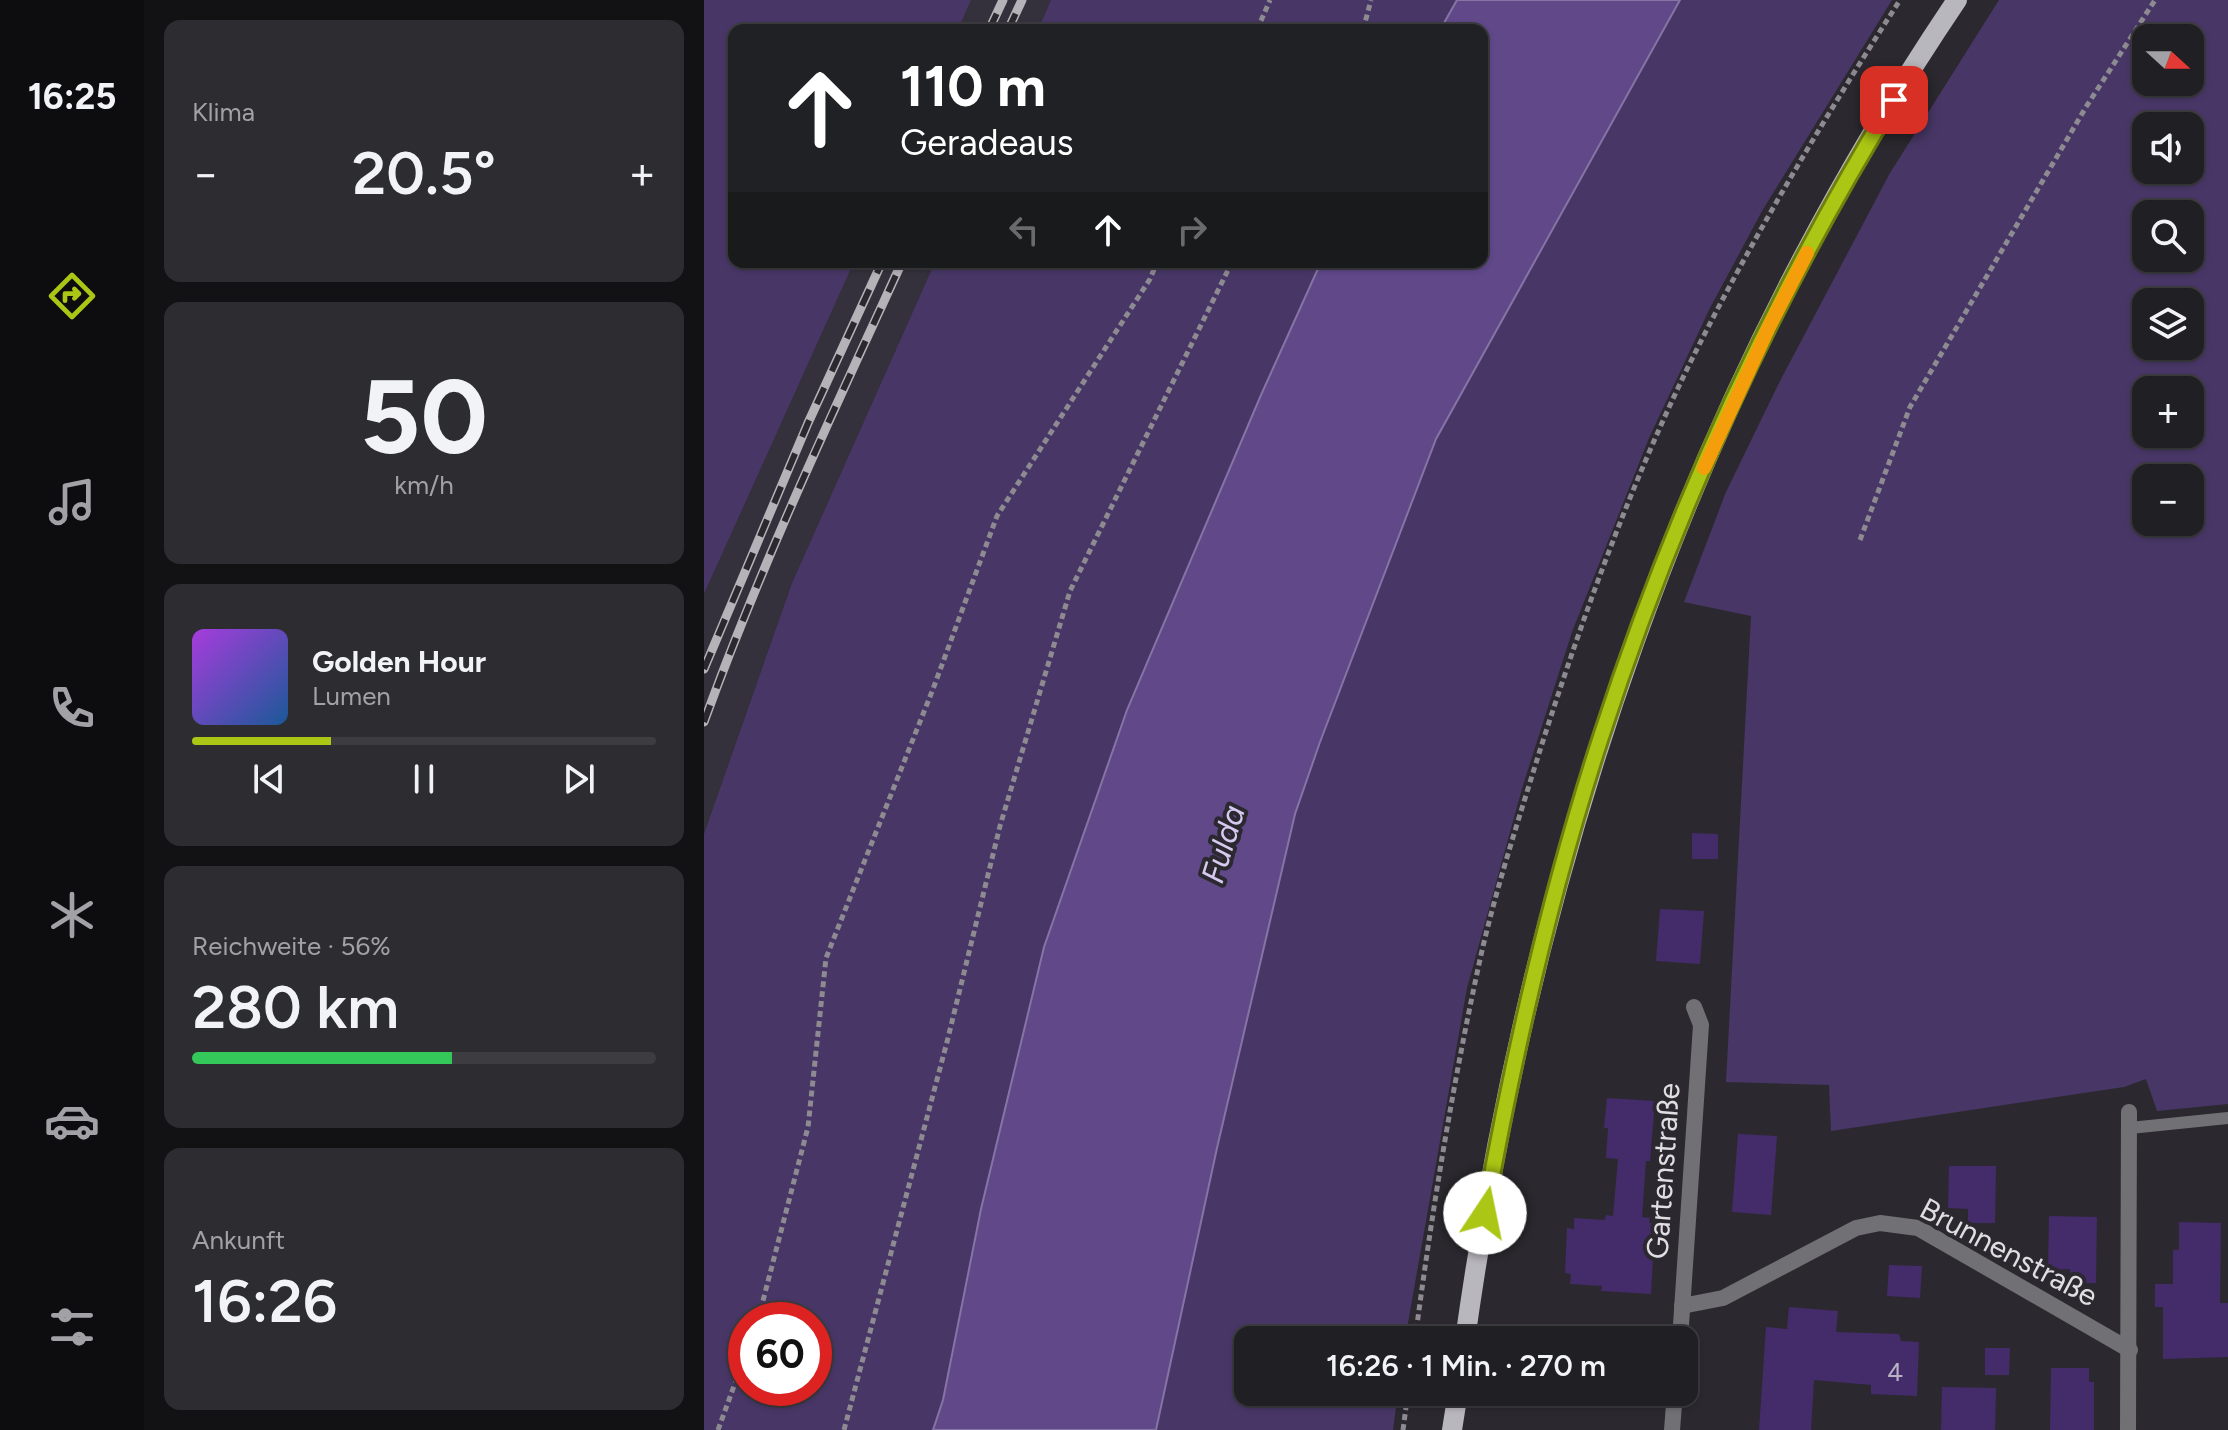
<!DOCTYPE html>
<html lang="de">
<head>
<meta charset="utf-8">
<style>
  :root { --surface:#201f23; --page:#2d2c30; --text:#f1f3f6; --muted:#a2a2a6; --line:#3d3d41; --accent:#abc614 }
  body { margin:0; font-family:Figtree,sans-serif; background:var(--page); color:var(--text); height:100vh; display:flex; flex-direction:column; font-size:30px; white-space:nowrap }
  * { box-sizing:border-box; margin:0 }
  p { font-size:26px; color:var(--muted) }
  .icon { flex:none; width:44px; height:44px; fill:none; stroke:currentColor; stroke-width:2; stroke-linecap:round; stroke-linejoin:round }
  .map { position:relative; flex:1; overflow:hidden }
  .drawer { display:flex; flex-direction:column; gap:20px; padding:20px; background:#121113; width:560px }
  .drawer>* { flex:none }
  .top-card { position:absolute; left:24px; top:24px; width:760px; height:244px; border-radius:16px; box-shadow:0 2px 6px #0004,0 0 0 2px var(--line); background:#202124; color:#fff; overflow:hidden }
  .needle { width:52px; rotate:111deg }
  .controls { position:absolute; left:1428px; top:24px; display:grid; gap:16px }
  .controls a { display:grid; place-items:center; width:72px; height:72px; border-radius:16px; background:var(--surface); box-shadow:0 2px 6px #0004,0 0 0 2px var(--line); font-size:40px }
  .speed { position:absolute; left:24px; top:1302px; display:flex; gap:16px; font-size:40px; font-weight:700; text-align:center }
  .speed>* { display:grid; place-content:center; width:104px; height:104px; border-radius:50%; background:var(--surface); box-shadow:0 2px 6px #0004,0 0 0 2px var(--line); line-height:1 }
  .speed .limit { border:12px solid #d22; background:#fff; color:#111 }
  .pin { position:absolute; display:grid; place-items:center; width:68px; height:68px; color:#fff; margin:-34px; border-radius:16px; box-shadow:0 4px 12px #0006 }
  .me { position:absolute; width:88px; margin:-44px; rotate:11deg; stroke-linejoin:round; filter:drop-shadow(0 0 6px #0008) }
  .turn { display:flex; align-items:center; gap:28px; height:168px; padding:0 40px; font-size:36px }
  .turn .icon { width:104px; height:104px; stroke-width:2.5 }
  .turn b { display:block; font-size:56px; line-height:68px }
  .lanes { display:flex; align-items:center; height:76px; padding:0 40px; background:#0003; justify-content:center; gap:40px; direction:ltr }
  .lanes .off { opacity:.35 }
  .big { font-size:60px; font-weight:600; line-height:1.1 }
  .drawer .widget { flex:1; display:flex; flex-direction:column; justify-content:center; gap:12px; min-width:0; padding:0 28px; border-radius:16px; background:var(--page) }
  .drawer .dial { align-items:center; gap:0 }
  .dial b { font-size:104px; line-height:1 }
  .song { display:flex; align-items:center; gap:24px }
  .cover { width:96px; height:96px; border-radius:12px; background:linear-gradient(135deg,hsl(280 70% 55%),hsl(210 70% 35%)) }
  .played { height:8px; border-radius:4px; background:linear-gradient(90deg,var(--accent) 30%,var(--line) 30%) }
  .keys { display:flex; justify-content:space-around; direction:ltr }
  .heat { display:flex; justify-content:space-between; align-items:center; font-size:44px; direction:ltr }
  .charge { height:12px; border-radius:6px; background:linear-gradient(90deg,#34c759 56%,var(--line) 0) }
  .trip { position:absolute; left:530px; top:1326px; width:464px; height:80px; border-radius:16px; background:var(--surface); box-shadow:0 2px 6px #0004,0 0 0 2px var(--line); font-weight:600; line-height:80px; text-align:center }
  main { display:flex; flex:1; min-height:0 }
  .tabs { display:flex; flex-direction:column; width:144px; justify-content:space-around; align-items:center; background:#0d0c0e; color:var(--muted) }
  .tabs .icon { width:56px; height:56px }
  .tabs .current { color:var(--accent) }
  .tabs b { font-size:36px; color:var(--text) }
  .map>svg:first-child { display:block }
  .built { fill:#34313c }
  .green { fill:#483766; fill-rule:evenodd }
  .water { fill:#604889; stroke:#8675a4; stroke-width:2 }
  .building { fill:#442b6a }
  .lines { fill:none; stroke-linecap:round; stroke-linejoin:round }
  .path { stroke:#8d8b91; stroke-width:5; stroke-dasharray:6 4; stroke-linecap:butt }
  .service { stroke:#717074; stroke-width:12 }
  .minor { stroke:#717074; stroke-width:16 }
  .primary { stroke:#b9b7be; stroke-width:20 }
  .rail-casing { stroke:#b5b3b8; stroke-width:9 }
  .rail { stroke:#2b292f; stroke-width:6; stroke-dasharray:18; stroke-linecap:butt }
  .route-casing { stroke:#6f810d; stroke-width:20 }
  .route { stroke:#abc614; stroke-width:14 }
  .slow { stroke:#f59e0b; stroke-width:14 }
  .labels { text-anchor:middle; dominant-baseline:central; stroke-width:8; stroke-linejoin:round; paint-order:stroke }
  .number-label { font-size:26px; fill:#b9b1c5 }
  .street-label { font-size:30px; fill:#e0dee3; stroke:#2b292f }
  .water-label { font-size:32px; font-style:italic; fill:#d6caf1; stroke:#2b292f }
</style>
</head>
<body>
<main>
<nav class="tabs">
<b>16:25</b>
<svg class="icon current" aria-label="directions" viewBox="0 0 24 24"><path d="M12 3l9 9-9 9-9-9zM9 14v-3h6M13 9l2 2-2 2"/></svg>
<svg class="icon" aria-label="music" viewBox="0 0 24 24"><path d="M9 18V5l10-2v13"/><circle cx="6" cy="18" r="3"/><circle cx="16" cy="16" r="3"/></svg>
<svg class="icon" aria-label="phone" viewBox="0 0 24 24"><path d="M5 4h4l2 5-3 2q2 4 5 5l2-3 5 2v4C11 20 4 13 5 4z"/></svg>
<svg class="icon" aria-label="climate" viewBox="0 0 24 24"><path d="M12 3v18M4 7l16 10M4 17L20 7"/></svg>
<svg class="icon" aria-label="car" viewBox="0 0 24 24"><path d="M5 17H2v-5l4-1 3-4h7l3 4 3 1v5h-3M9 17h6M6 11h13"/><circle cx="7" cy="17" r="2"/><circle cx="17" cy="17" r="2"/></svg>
<svg class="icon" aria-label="filters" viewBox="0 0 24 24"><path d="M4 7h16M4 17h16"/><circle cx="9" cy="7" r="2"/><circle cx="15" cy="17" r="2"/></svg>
</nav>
<section class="drawer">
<div class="widget"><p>Klima</p>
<div class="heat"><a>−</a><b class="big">20.5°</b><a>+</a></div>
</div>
<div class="widget dial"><b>50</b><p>km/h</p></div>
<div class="widget">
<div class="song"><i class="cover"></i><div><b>Golden Hour</b><p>Lumen</p></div></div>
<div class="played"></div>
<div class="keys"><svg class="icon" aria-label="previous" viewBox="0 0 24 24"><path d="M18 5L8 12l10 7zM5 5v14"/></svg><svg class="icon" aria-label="pause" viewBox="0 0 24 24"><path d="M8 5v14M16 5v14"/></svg><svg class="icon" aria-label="next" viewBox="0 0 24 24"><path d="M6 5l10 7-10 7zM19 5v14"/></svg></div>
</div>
<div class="widget"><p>Reichweite · 56%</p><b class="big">280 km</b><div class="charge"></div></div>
<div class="widget"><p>Ankunft</p><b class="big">16:26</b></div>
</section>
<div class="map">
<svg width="1524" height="1430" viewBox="0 0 1524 1430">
  <rect width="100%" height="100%" fill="#2b292f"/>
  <!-- built -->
  <g class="built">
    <polygon points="267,0 347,0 334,30 254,30"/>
    <polygon points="150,262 231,262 88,583 0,834 0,594"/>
  </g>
  <!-- green -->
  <g class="green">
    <polygon points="0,0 267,0 254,30 30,30 30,262 150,262 0,594"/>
    <polygon points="347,0 753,0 736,30 334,30"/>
    <polygon points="976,0 1188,0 1058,211 1006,308 945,438 868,632 819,785 763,988 701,1340 544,1340 544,1392 694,1392 689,1430 452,1430 513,1148 591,814 616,742 731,439"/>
    <path d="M1295,0H1524V1104L1453,1111L1442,1079L1420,1087L1127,1131L1125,1085L1022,1082L1047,616L980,602L1022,492L1076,381L1186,173ZM1442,38H1486V82H1442ZM1486,126V170H1442V126ZM1486,214V258H1442V214ZM1442,302H1486V346H1442ZM1442,390H1486V434H1442ZM1442,478H1486V522H1442Z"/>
    <path d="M231,262H617L557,395L423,710L340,947L277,1209L239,1400L229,1430H0V834L88,583ZM42,1320H110V1388H42Z"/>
  </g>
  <!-- water -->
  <polygon class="water" points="753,0 976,0 732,439 616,742 591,814 513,1148 452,1430 229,1430 239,1400 277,1209 340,947 423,710 557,395 617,262 778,262 778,30 736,30"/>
  <!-- building -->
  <g class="building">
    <polygon points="988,833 1014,834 1014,859 988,859"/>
    <polygon points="956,909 1000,911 996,964 952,961"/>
    <polygon points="903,1098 951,1101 946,1161 942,1161 938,1217 946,1218 945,1223 951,1223 947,1294 897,1291 898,1286 866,1284 867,1274 861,1273 863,1228 870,1229 870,1218 901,1220 902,1215 909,1216 914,1159 902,1158 904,1128 900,1128"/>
    <polygon points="1034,1134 1073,1136 1067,1215 1028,1212"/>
    <polygon points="1245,1166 1292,1166 1291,1223 1264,1223 1264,1209 1244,1208"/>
    <polygon points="1345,1216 1393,1217 1392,1283 1366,1283 1366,1269 1344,1270"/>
    <polygon points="1475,1222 1517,1223 1516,1303 1524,1303 1524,1357 1459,1359 1459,1307 1451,1307 1451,1284 1469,1284 1469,1250 1475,1250"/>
    <polygon points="1185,1265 1218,1266 1216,1298 1183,1296"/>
    <polygon points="1085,1307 1134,1311 1132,1332 1195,1334 1197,1341 1215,1342 1213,1396 1167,1394 1167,1385 1110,1380 1107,1430 1055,1430 1062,1327 1083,1329"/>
    <polygon points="1281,1348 1306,1348 1305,1375 1281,1375"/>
    <polygon points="1347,1368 1385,1368 1385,1382 1390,1382 1390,1430 1346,1430"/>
    <polygon points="1238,1387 1292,1388 1291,1430 1237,1430"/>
  </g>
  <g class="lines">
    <!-- path -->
    <g class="path">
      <polyline points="553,30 566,0"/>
      <polyline points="659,30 667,0"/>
      <polyline points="1156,540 1206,407 1382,107 1451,0"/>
      <polyline points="54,1320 104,1127 122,958 229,689 293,516 446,279 453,262"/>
      <path d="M711,1340C728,1211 749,1082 777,955C793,885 816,815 837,747C879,616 926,486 986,363C1048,238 1121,117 1196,0"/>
      <polyline points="14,1430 42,1353"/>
      <polyline points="140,1430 243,1042 296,826 366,591 528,262"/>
      <polyline points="699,1430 704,1392"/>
    </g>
    <!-- service -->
    <polyline class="service" points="1426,1128 1524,1118"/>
    <!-- minor -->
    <g class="minor">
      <polyline points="978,1306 1019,1298 1152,1228 1176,1223 1214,1228 1426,1350"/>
      <polyline points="976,1340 997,1025 990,1007"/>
      <polyline points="968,1430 971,1392"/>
      <polyline points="1424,1430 1425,1112"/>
    </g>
    <!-- primary -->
    <g class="primary">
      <path d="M761,1340C827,866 983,399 1253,0"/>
      <polyline points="748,1430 754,1392"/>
    </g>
    <defs>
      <g id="rail">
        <polyline points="285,30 299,0"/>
        <polyline points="304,30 318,0"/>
        <polyline points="0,669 104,423 178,262"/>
        <path d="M0,722C57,565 128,414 198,262"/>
      </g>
    </defs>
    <!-- rail casing -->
    <use href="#rail" class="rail-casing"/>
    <!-- rail -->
    <use href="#rail" class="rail"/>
  </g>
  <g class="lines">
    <defs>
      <path id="route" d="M781,1213C810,1052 846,893 897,737C969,515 1068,299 1190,100"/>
    </defs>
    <!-- route casing -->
    <use href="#route" class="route-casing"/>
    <!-- route -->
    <use href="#route" class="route"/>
    <!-- slow -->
    <polyline class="slow" points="1000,468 1065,327 1103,253"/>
  </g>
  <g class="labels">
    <!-- number labels -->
    <g class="number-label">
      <text x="1191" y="1372">4</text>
    </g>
    <!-- street labels -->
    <g class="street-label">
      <text transform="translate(959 1171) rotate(-86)">Gartenstraße</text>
      <text transform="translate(1305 1252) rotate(28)">Brunnenstraße</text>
    </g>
    <!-- water labels -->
    <g class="water-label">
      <text transform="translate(519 844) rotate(-73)">Fulda</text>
    </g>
  </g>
</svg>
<div class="controls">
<a><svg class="needle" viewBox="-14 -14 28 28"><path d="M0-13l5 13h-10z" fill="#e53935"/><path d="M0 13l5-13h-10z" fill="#a2a2a6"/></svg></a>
<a><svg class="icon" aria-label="sound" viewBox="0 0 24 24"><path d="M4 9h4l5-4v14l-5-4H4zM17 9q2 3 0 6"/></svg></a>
<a><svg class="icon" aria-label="search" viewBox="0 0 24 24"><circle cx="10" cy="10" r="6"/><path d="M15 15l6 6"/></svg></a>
<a><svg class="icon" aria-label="layers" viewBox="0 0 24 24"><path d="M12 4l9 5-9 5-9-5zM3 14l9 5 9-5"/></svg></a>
<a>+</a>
<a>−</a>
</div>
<div class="speed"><div class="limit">60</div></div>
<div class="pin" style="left:1190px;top:100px;background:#d93025"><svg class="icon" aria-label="arrive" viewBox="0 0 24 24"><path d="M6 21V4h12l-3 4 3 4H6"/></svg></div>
<svg class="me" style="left:781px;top:1213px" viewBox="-20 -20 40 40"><circle r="19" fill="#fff"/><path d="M0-13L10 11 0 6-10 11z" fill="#abc614"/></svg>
<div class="trip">16:26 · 1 Min. · 270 m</div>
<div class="top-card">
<div class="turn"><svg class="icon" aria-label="ahead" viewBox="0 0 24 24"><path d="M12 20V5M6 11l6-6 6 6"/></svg><div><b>110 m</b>Geradeaus</div></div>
<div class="lanes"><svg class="icon off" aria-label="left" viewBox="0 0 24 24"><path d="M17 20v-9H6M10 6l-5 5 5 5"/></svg><svg class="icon" aria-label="ahead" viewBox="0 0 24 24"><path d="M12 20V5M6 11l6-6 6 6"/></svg><svg class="icon off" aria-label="right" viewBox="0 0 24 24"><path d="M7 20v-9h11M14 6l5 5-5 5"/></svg></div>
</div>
</div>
</main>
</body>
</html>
